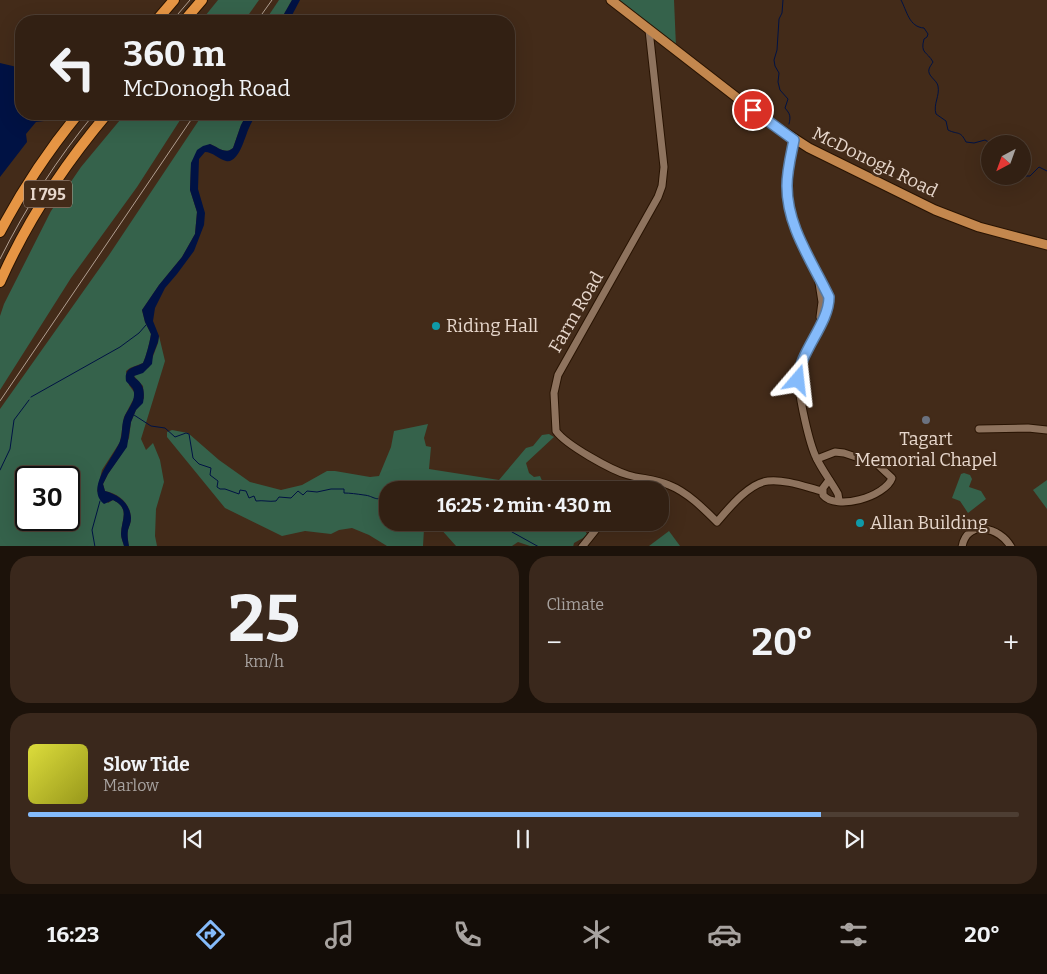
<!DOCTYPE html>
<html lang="en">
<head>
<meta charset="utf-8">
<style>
  :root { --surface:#322013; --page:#3a281c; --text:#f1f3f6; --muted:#a8a3a0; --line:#4d3e33; --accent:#85bbfb }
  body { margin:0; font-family:Bitter,serif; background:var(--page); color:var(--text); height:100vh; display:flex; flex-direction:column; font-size:19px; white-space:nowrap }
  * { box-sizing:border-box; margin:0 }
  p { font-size:16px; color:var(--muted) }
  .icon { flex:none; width:28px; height:28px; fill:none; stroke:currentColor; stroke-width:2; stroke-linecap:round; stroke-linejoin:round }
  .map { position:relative; height:546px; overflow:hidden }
  .details { display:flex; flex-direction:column; gap:10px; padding:10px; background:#1c120a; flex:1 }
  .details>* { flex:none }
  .hud { position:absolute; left:15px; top:15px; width:500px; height:105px; border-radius:20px; box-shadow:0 5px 20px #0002,0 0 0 1px var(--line); background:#322013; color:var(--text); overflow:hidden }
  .needle { width:32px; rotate:221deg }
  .controls { position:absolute; left:981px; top:135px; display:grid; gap:10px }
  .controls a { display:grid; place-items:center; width:50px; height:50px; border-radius:50%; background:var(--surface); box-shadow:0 5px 20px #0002,0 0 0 1px var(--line); font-size:25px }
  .speed { position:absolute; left:15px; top:466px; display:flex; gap:10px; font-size:25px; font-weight:700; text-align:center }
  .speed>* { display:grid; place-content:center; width:65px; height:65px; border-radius:50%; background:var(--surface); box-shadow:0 5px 20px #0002,0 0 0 1px var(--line); line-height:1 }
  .speed .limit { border:2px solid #111; border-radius:8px; background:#fff; color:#111 }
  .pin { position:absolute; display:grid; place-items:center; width:42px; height:42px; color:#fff; margin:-21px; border:2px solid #fff; border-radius:50%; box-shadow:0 1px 5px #0007 }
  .me { position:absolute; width:55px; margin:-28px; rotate:17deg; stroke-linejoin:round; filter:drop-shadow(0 0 4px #0008) }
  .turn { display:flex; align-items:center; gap:18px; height:105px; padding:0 25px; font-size:22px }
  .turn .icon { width:65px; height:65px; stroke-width:2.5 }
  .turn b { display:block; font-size:35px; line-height:42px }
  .big { font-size:38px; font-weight:700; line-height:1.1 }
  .details .widget { flex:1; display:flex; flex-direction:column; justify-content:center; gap:8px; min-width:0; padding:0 18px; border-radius:20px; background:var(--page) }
  .details .dial { align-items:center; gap:0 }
  .dial b { font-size:65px; line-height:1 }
  .song { display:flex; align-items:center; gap:15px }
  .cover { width:60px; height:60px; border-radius:8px; background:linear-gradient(135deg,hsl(60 70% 55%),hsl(60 70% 35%)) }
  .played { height:5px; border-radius:2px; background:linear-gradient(90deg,var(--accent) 80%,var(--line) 80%) }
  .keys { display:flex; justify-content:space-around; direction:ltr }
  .heat { display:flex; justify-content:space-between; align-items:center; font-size:28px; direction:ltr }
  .details .tiles { flex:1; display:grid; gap:10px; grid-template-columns:1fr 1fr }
  .widget:last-child { grid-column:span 2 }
  .trip { position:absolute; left:379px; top:481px; width:290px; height:50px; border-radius:20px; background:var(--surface); box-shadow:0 5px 20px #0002,0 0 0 1px var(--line); font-weight:700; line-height:50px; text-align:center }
  .dock { display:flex; height:80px; justify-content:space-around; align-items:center; background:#140d08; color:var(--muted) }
  .dock .icon { width:35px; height:35px }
  .dock .current { color:var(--accent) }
  .dock b { font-size:22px; color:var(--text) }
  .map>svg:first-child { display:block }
  .green { fill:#35624b; fill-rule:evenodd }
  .water { fill:#001244 }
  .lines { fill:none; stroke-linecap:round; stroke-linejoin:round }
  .stream { stroke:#001244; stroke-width:1 }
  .minor-casing { stroke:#281302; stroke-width:9 }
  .major-casing { stroke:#281302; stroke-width:11 }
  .highway-casing { stroke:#281302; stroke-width:12 }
  .minor { stroke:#8e735e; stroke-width:7 }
  .major { stroke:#c3874e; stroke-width:9 }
  .highway { stroke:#e69544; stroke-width:10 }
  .rail { stroke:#b19f91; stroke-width:1 }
  .route-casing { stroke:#567aa3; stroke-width:12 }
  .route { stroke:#85bbfb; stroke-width:9 }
  .culture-dot { fill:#0f9aa8; stroke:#432b19; stroke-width:2 }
  .worship-dot { fill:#6b7280; stroke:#432b19; stroke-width:2 }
  .labels { text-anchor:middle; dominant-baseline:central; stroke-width:5; stroke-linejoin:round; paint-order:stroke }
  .shield { fill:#432b19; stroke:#b6a396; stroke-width:1 }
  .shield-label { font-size:16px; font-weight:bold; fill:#e7d7cc }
  .street-label { font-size:18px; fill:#e7d7cc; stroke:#432b19 }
  .poi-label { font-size:18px; fill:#e7d7cc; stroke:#432b19; text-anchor:start }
</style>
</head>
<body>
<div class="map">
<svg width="1047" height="547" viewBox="0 0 1047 547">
  <rect width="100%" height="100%" fill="#432b19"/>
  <!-- green -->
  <g class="green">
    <polygon points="218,0 259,0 244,21 201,21"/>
    <polygon points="279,0 292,0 280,21 265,21"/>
    <polygon points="615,0 674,0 676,47"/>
    <polygon points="125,114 184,114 137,187 71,278 0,390 0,316 4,304 51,211 81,167"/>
    <path d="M203,114H247L241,125L233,148C225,155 218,147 210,144L191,163L190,190L197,212L195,234L182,257L159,285L142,310L145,322L151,334C150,341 146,357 143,363L130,368L126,371L129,385L134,392V398L124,417L120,442L102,470L97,491L108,503L113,500C131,509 121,520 121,534C121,538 123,542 124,546H0V409L109,255ZM26,478H69V520H26Z"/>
    <path d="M159,336L165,361L141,439L146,450L153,443L160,460L164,482L156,509L155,536L157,546H129C128,541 127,535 128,530C129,526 131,523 131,518C130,503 119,494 105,491L103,484L108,474L121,455L129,438L131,422L136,410L144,398L143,386L134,376L149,367L158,343Z"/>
    <polygon points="428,424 424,438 426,446 431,447 429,469 499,480 526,448 533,446 542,435 549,434 554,437 526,463 529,473 534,477 540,476 546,490 388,490 388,522 580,523 587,534 583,538 574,543 573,547 530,546 518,542 512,546 456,546 439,527 428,524 424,529 423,546 387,546 369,535 352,528 339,530 331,534 305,531 282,536 225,508 167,437 167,432 172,430 188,433 219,460 250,482 281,490 302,485 327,471 335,471 370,477 379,476 391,447 394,431"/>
    <polygon points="964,473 970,475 972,479 969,487 981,491 986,499 968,513 960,501 952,498 961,474"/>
    <polygon points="1047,480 1047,509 1033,490"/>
    <polygon points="669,531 680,546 649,546"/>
  </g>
  <!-- water -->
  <g class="water">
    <polygon points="292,0 300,0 289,21 280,21"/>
    <polygon points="0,63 21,68 21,114 49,114 44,121 36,122 26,134 27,142 0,177"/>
    <path d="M247,114H256C254,118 251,123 249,128C245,136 239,164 226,161C218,159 213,152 205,152L199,159L198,189L205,213L204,225L194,251L177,274L165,288L155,308L153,321L159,336L158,342L153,355L152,364L143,373L134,376L135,378C144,384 145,392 143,403L136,410L131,422L127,447L108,474L103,484L105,491C119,495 130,503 131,518C131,523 129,526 128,530C127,535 128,541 129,546H124C123,542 121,538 121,534C121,520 131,509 113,500L104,504C84,488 115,456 120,441C123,434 121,426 124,418C127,410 135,402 134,393C134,388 129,385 126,381C124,367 134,368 143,363C146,357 150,341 151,334L145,322L142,310L159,285L182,257L195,234L197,212L190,190L191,163L197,150L203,146L210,144C218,147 225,155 233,148L241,125Z"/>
  </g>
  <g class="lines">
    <!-- stream -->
    <g class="stream">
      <path d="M783,0L782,13L779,19L777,50L774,60L775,66L779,73L778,82L780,90L788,99L785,108C790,114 791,116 789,124"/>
      <path d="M901,0C907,11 909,27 924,28L928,34L927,37L924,39C920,54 927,51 933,62C932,64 930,66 929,69C927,76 937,80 938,86C940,96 933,104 936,114L946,121L948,130C958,135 960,130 966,142L974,143L985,140L992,144"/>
      <polyline points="1021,176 1030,176 1039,167 1047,171"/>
      <polyline points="31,397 120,347 139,333 146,325"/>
      <path d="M134,415L151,426L165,428L175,437L186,433L189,434L193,458L199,464L211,468L210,475L218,481L217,487L220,489H225L239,494L240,490L246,491L249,498L254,496L256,501C263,500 269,502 276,501L279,497L291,498L298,491L303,495L307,491L317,492L331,489H344V493C350,493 357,494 364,495C375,496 375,503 388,495"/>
      <polyline points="0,470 10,449 14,420 29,400"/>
      <polyline points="500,522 512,532 539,547"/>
      <polyline points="95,547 92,530 100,501"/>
    </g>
    <defs>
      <g id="minor">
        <path d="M649,30L664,167L662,186L658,197L558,375L554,393L556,431C566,445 611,470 628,475C641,479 656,479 669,485C687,492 703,508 717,522C729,508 749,483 768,481C785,479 806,487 822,491"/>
        <path d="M794,140C787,178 784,211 803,247C809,259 826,285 829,297C832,312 803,353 799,370C795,384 809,441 815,455C821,469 831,481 838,494L839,500"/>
        <polyline points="819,283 822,302 820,317"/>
        <polyline points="979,429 1028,428 1047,430"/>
        <path d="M817,459L835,452L844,453L877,464L892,478C885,497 836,511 823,495V488L829,480"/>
        <polyline points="629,490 644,479"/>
        <polyline points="582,547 602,522"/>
        <path d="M962,547C967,519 1000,527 1011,547"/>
      </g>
      <polyline id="major" points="611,0 767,121 809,148 935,210 979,227 1047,245"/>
      <g id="highway">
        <polyline points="156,21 174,0"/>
        <polyline points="184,21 202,0"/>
        <path d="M0,232C22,190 48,151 78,114"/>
        <path d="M0,282C27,221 64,165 107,114"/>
      </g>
    </defs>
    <!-- minor casing -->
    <use href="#minor" class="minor-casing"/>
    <!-- major casing -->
    <use href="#major" class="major-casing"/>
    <!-- highway casing -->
    <use href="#highway" class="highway-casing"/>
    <!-- minor -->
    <use href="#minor" class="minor"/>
    <!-- major -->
    <use href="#major" class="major"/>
    <!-- highway -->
    <use href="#highway" class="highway"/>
    <!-- rail -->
    <g class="rail">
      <polyline points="172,21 190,0"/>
      <polyline points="257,21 272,0"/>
      <path d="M0,259C26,207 57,159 94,114"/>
      <polyline points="0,401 195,114"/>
    </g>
  </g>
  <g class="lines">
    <defs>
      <path id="route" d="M753,110L794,140C791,155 787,170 787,186C787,227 812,261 829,297C829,324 799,352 798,380"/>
    </defs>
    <!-- route casing -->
    <use href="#route" class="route-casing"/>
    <!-- route -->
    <use href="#route" class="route"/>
  </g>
  <!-- markers -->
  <g class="culture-dot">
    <circle cx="436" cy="326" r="5"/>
    <circle cx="860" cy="523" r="5"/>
  </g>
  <circle class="worship-dot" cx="926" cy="420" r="5"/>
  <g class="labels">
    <!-- shield labels -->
    <rect class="shield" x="24" y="180.5" width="48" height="27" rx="4"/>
    <g class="shield-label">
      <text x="48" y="194">I 795</text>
    </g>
    <!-- street labels -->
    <g class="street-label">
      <text transform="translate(875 162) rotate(26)">McDonogh Road</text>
      <text transform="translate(576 312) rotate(-60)">Farm Road</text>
    </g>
    <!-- poi labels -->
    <g class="poi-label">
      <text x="446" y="326">Riding Hall</text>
      <text x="926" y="439" text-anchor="middle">Tagart<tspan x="926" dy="21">Memorial Chapel</tspan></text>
      <text x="870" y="523">Allan Building</text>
    </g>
  </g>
</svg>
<div class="controls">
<a><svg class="needle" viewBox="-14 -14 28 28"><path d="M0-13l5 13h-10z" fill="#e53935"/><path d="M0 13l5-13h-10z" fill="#a8a3a0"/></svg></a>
</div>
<div class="speed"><div class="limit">30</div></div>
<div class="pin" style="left:753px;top:110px;background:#d93025"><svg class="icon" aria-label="arrive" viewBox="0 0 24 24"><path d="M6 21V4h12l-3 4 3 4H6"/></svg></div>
<svg class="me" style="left:798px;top:380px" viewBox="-20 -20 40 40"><path d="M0-17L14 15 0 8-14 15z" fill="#85bbfb" stroke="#fff" stroke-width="4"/></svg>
<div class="trip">16:25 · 2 min · 430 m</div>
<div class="hud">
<div class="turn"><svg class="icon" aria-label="left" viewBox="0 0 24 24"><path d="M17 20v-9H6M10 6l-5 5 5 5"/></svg><div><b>360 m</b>McDonogh Road</div></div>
</div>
</div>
<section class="details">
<div class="tiles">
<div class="widget dial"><b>25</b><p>km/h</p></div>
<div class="widget"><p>Climate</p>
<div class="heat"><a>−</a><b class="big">20°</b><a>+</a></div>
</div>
<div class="widget">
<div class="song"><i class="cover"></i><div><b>Slow Tide</b><p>Marlow</p></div></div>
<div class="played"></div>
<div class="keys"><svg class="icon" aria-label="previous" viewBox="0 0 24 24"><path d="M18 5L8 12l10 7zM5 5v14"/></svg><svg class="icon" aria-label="pause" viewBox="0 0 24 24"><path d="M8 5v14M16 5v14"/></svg><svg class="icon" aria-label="next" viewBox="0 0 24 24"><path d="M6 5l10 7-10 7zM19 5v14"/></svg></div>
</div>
</div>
</section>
<nav class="dock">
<b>16:23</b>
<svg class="icon current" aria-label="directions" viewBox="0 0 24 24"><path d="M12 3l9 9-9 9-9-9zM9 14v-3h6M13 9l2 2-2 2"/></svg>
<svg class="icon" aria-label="music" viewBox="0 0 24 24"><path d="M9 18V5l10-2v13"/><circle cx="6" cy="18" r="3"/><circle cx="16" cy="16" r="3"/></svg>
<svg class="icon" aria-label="phone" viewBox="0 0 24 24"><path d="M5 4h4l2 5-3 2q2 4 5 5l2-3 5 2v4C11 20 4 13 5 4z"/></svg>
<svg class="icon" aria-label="climate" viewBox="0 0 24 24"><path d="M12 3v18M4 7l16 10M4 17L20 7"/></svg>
<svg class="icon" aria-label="car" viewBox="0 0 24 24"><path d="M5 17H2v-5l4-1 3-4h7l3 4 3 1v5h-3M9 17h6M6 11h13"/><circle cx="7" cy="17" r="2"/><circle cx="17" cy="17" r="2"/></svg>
<svg class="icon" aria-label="filters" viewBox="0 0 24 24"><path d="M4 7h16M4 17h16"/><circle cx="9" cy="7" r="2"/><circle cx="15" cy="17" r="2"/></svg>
<b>20°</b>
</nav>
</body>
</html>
